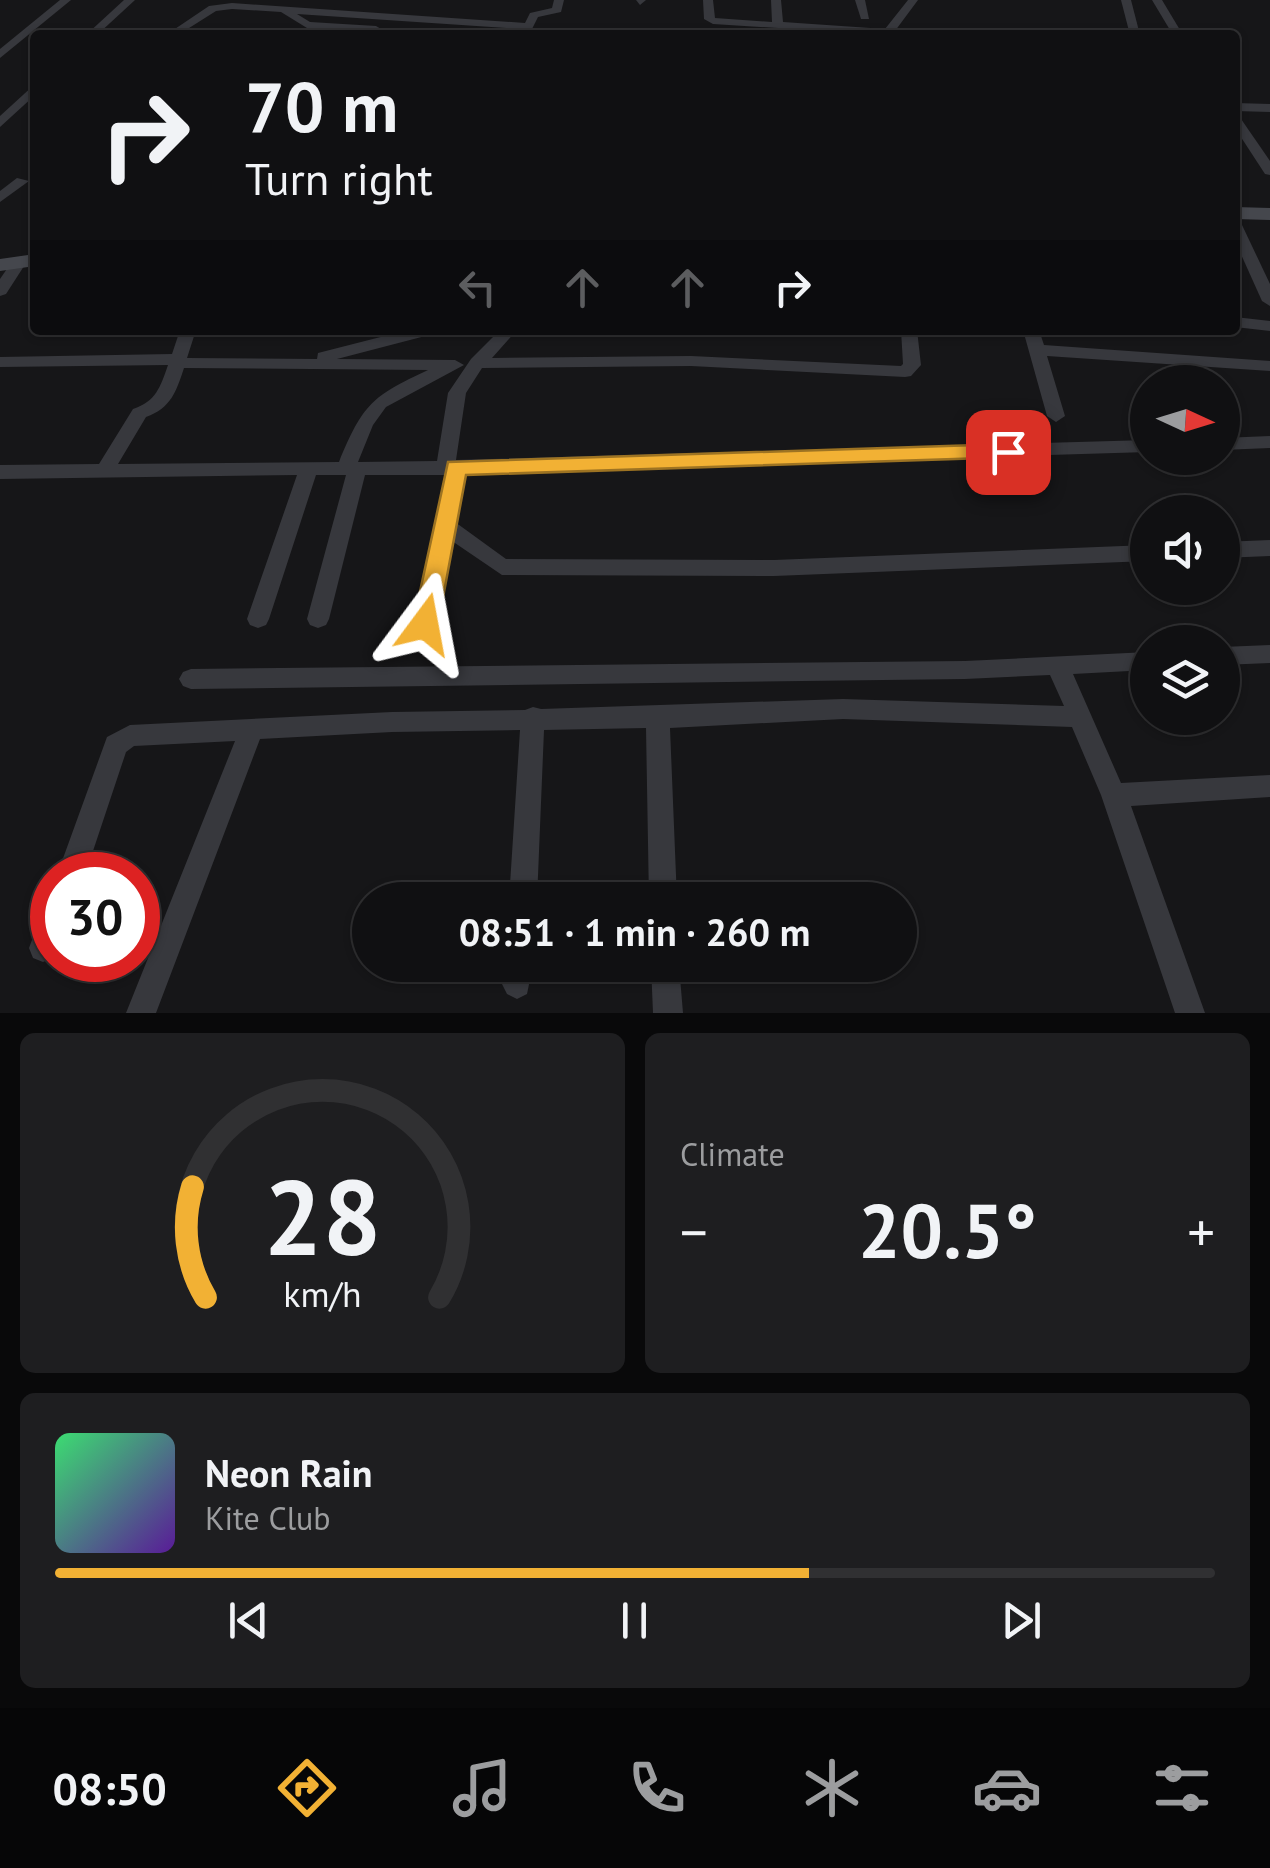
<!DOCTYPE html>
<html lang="en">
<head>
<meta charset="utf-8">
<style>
  :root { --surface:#101012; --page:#1e1e20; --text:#f1f3f6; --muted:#9c9d9f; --line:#303032; --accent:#f2b134 }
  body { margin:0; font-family:"PT Sans",sans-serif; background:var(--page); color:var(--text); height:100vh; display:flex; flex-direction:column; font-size:38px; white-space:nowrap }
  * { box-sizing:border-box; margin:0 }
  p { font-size:32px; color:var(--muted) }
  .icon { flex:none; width:55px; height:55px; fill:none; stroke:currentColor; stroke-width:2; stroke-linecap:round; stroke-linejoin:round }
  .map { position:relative; height:1013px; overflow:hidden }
  .panel { display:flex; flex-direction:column; gap:20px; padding:20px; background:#09090a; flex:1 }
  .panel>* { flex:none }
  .banner { position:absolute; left:30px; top:30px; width:1210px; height:305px; border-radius:10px; box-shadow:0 2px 8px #0004,0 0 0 2px var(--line); background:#101012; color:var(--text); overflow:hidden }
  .needle { width:65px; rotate:94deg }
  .tools { position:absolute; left:1130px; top:365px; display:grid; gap:20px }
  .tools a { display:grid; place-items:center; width:110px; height:110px; border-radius:50%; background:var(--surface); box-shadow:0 2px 8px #0004,0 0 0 2px var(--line); font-size:50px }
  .speed { position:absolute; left:30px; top:852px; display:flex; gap:20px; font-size:50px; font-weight:700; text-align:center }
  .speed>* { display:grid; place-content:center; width:130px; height:130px; border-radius:50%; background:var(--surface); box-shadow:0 2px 8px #0004,0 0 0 2px var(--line); line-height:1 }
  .speed .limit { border:15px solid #d22; background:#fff; color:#111 }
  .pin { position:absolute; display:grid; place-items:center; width:85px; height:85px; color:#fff; margin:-42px; border-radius:20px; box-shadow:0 5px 15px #0006 }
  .me { position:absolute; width:110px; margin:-55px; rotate:13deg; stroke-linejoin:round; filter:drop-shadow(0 0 8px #0008) }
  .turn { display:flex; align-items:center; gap:35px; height:210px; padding:0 50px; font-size:45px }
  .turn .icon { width:130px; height:130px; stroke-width:2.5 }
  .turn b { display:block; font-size:70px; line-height:85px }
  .lanes { display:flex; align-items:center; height:95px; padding:0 50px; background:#0003; justify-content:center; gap:50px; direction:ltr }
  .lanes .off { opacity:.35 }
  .big { font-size:75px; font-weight:700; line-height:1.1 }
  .panel .tile { flex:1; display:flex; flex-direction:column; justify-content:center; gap:15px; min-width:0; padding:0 35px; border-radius:15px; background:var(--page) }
  .panel .dial { align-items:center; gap:0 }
  .dial svg { height:260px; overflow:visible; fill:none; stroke:var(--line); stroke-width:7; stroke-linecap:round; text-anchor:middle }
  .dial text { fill:var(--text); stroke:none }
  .song { display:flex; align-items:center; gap:30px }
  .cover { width:120px; height:120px; border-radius:15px; background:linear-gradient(135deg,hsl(140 70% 55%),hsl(270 70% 35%)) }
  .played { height:10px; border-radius:5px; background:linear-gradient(90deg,var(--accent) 65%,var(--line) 65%) }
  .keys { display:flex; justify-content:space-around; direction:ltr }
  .heat { display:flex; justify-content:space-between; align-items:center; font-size:55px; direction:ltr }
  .panel .tiles { flex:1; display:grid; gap:20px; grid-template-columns:1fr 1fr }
  .tile:last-child { grid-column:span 2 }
  .trip { position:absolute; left:352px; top:882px; width:565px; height:100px; border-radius:50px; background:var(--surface); box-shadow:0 2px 8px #0004,0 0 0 2px var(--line); font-weight:700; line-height:100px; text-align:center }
  .tab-bar { display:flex; height:160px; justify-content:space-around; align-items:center; background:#060607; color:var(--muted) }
  .tab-bar .icon { width:70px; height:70px }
  .tab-bar .active { color:var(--accent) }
  .tab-bar b { font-size:45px; color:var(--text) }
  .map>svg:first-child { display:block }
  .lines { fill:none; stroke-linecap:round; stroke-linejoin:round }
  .street { fill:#37383d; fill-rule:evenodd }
  .secondary { fill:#45474d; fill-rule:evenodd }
  .route { fill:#f2b134; stroke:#9d7322; stroke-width:2.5 }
</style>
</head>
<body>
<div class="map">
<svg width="1270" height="1013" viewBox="0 0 1270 1013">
  <rect width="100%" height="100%" fill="#161618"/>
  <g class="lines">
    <!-- street -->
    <g class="street">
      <polygon points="60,0 71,0 0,58 0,49"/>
      <polygon points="124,0 135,0 97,35 86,35"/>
      <polygon points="554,0 564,0 561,12 538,17 529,35 519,35 522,29 297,14 310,22 376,26 381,29 376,32 307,28 281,12 232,9 216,11 178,35 166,35 209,6 232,3 525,23 530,13 552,8"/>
      <polygon points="636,0 646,0 640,5"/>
      <polygon points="703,0 713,0 715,18 772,22 771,0 781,0 783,22 885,29 908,0 918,0 892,35 713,24 704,19"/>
      <polygon points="855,0 865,0 869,19 861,19"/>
      <polygon points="1121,0 1131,0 1140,35 1130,35"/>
      <polygon points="1152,0 1162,0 1183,35 1173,35"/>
      <polygon points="35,84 35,95 0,127 0,116"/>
      <polygon points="1235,103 1270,104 1270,112 1235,111"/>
      <polygon points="1235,115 1239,116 1270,161 1270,175 1265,174 1235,128"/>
      <polygon points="17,178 29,181 0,202 0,191"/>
      <polygon points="1235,221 1242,225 1270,284 1270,306 1262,301 1235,241"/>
      <polygon points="18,258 26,263 6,294 0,296 0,279 13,260"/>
      <polygon points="1235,317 1270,321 1270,331 1235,327"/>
      <path d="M180,330H196L187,358L317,359L318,353L408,330H435L433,334L337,359L455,360L464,365L386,407L373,425L358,462L437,461L448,393L471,359L500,330H517L492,358L691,356L901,366L903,364L901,330H917L921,365L911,376L905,377L691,366L482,368L466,393L456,460L1148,440V452L464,473L455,522L506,559L774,560L1148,545V561L774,576L502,575L452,541L436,623L433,629L425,632L417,629L414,623L445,475H365L329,619L326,625L318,628L310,625L307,619L346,475H316L269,619L266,625L258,628L250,625L247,619L297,475L0,479V465L99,464L133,409C156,401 160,388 168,365L0,367V357L172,354ZM184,368L428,370C372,396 363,404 339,462L118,464L146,417C171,408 176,392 184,368Z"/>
      <polygon points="1023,330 1039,330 1044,345 1270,361 1270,371 1047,356 1065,416 1056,422 1047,416"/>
      <polygon points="1270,436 1270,448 1222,450 1222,438"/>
      <polygon points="1270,540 1270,556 1222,558 1222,542"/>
      <polygon points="1270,645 1270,663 1222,665 1222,647"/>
      <polygon points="1148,652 1148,670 1073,674 1121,783 1270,775 1270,797 1131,806 1205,1013 1175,1013 1101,795 1072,727 843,719 670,728 677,900 649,900 646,728 544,730 537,900 509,900 520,730 392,732 260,739 156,1013 126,1013 235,741 134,746 126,752 85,875 57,875 107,737 130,725 392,712 525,710 533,707 541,709 843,699 1064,706 1050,675 965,679 191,689 183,686 179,679 183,672 191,669 965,661"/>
      <polygon points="52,909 52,958 43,962 33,958 29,948 42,913"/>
      <polygon points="505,965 533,965 527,994 517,999 507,994 502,984"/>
      <polygon points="651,965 679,965 683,1013 653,1013"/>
    </g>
    <!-- secondary -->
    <g class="secondary">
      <polygon points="1235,207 1270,208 1270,220 1235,219"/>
      <polygon points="35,254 35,266 0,271 0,259"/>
    </g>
  </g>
  <!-- route -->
  <polygon class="route" points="1008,444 1016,446 1016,457 466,475 438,624 425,633 413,624 448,462"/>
</svg>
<div class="tools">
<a><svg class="needle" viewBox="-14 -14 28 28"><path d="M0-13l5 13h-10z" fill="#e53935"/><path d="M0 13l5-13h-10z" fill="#9c9d9f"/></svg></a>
<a><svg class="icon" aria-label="sound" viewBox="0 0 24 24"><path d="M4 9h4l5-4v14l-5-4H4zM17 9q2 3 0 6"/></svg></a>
<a><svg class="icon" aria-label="layers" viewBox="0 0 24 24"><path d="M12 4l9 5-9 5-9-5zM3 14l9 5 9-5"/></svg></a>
</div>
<div class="speed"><div class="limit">30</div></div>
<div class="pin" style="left:1008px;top:452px;background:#d93025"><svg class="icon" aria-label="arrive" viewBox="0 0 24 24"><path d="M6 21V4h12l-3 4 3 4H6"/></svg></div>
<svg class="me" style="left:425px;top:624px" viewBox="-20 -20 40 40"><path d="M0-17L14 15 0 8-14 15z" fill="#f2b134" stroke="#fff" stroke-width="4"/></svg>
<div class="trip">08:51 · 1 min · 260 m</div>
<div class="banner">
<div class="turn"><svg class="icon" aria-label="right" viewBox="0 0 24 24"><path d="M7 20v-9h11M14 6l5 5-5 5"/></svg><div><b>70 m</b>Turn right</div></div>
<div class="lanes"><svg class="icon off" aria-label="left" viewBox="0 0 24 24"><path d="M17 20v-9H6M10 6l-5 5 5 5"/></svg><svg class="icon off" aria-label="ahead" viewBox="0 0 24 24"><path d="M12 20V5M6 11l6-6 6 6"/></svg><svg class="icon off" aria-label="ahead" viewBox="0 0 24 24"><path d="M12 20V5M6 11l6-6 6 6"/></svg><svg class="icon" aria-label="right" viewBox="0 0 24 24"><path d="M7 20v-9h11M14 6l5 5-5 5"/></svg></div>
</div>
</div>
<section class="panel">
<div class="tiles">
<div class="tile dial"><svg viewBox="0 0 100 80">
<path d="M14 69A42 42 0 1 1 86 69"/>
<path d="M14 69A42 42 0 0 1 10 35" stroke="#f2b134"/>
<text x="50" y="56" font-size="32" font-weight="700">28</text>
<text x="50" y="72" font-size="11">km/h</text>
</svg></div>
<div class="tile"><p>Climate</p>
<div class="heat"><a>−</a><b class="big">20.5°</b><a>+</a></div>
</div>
<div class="tile">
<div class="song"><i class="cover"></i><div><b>Neon Rain</b><p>Kite Club</p></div></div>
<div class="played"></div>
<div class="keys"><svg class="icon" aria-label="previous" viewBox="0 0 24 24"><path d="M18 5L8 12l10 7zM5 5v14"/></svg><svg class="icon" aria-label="pause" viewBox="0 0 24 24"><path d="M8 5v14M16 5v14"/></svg><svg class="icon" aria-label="next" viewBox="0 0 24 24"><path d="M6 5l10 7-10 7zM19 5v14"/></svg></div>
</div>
</div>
</section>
<nav class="tab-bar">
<b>08:50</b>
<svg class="icon active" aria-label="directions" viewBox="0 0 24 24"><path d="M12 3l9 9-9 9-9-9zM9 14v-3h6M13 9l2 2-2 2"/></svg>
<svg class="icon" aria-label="music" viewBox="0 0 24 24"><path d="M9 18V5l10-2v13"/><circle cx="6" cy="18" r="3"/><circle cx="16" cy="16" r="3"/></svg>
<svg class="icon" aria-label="phone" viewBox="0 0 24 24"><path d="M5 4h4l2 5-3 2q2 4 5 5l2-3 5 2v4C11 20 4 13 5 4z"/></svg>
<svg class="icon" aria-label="climate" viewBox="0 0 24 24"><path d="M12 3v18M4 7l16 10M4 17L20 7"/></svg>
<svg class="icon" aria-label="car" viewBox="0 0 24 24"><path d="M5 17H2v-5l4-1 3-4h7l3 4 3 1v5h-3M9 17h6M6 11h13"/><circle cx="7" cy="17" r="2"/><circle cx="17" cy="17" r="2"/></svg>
<svg class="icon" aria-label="filters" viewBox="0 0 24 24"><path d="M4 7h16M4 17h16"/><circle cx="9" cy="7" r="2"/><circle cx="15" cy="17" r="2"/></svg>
</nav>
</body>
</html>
